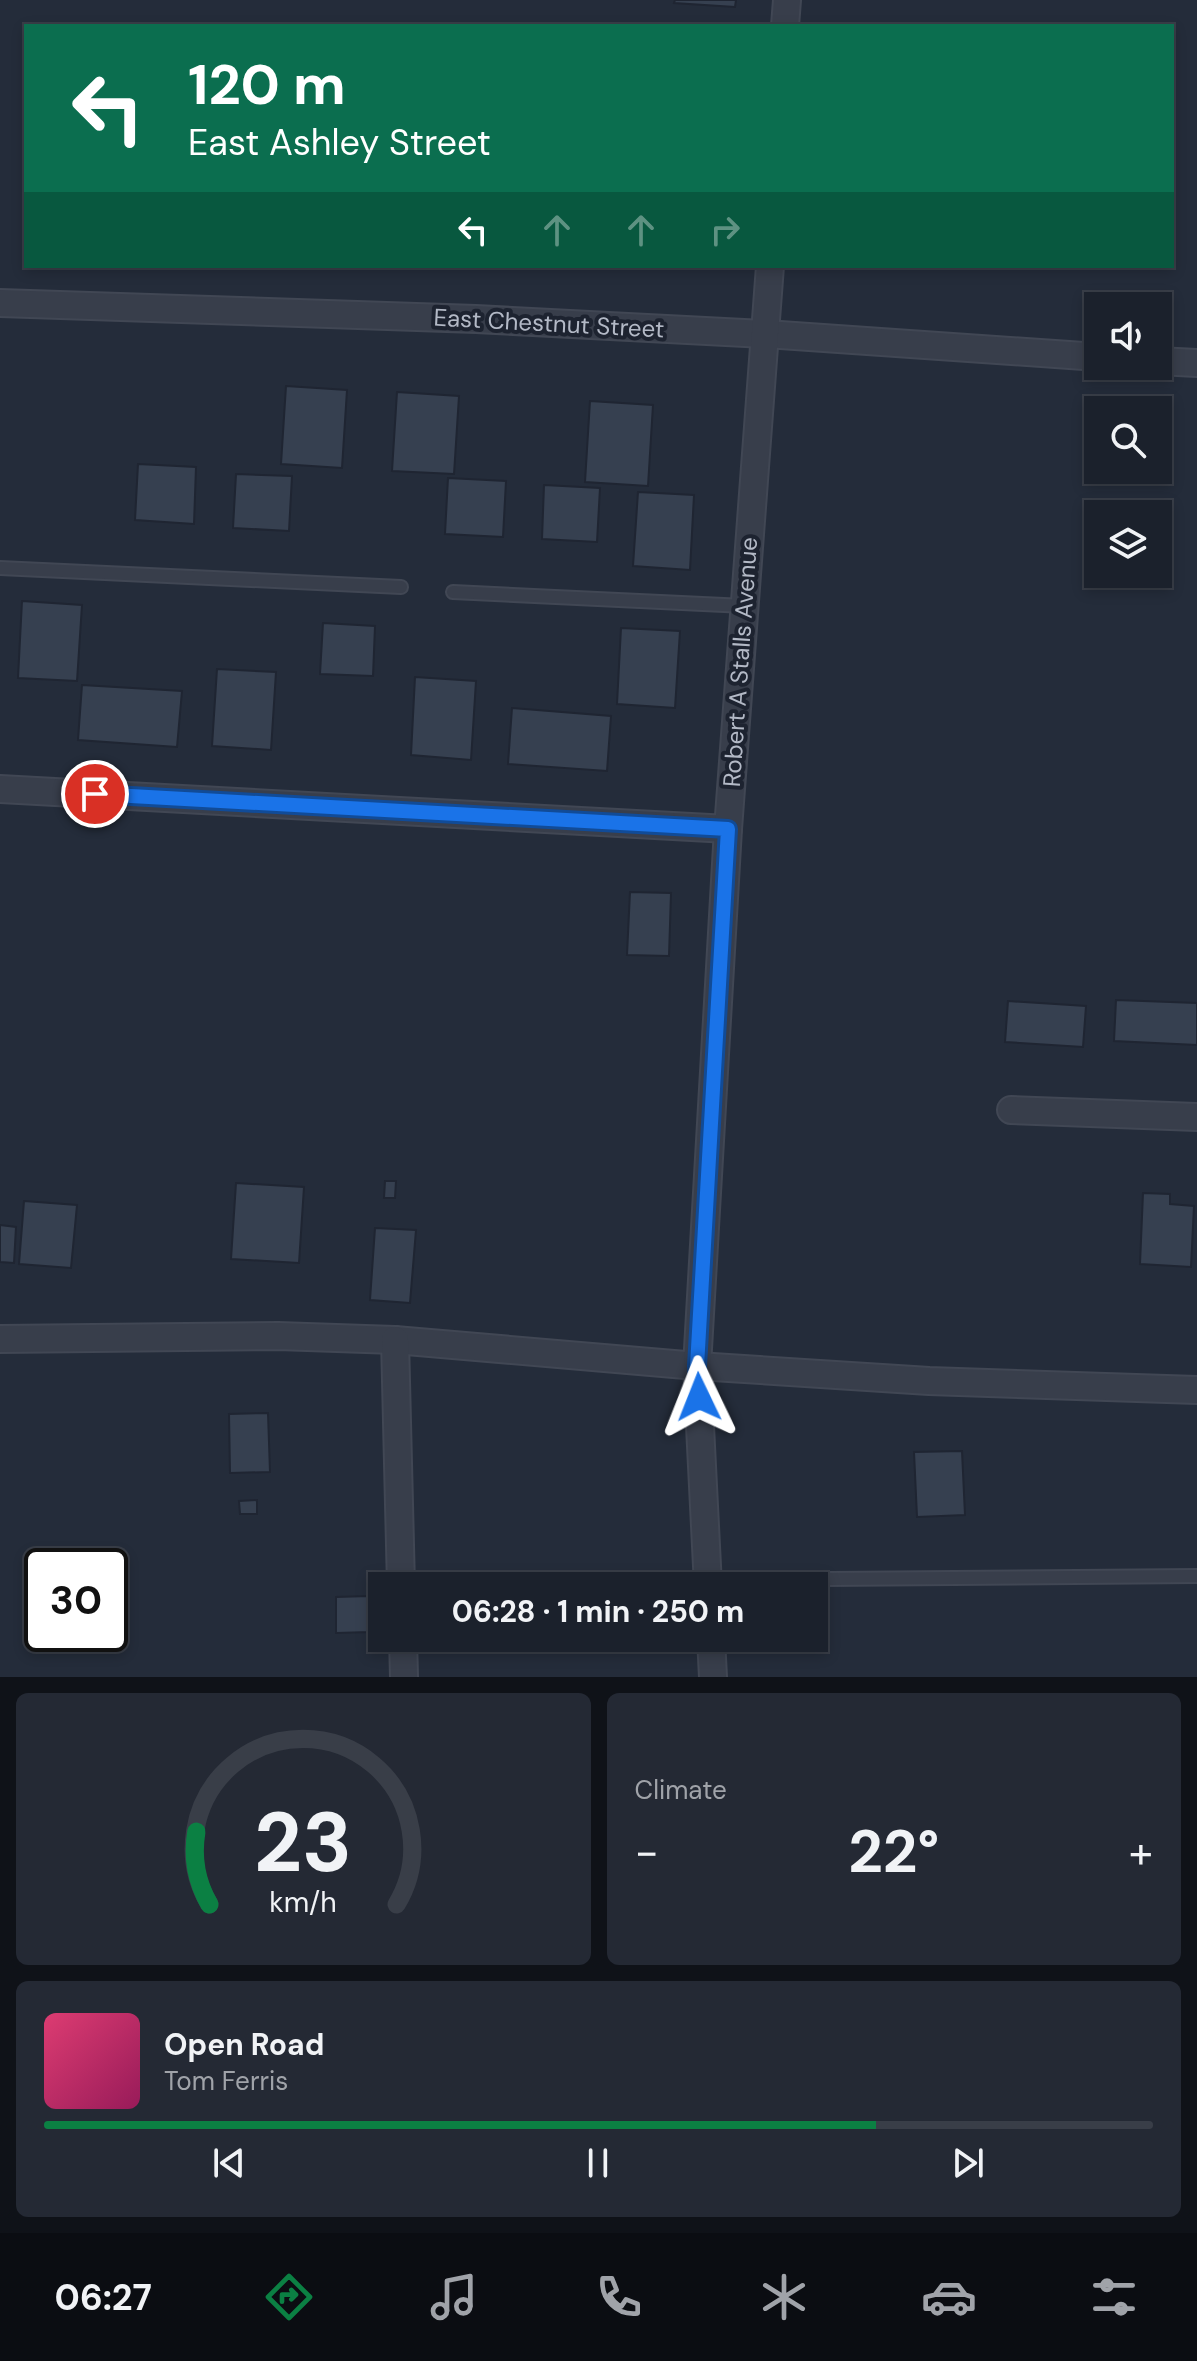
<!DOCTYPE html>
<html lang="en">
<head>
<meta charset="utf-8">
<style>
  :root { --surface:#1b212c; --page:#242934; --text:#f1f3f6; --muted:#a0a3a9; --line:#393e48; --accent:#0b8043 }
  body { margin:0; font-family:"DM Sans",sans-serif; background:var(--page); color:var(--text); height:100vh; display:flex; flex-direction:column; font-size:30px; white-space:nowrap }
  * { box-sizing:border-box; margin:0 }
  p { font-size:26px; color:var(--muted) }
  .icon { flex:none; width:44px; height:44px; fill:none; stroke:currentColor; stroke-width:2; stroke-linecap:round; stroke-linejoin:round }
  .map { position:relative; height:1677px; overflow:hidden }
  .sheet { display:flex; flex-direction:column; gap:16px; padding:16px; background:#0f1218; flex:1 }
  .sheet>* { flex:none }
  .top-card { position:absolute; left:24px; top:24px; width:1150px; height:244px; border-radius:0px; box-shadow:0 4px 12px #0003,0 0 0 2px var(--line); background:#0b6e4f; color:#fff; overflow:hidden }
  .fabs { position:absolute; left:1084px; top:292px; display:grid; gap:16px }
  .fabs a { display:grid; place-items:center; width:88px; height:88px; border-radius:0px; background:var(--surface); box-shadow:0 4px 12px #0003,0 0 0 2px var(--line); font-size:40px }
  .speed { position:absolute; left:24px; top:1548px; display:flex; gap:16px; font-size:40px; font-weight:700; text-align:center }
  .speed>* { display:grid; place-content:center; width:104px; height:104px; border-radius:50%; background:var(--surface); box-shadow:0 4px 12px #0003,0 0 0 2px var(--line); line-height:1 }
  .speed .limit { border:4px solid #111; border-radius:12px; background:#fff; color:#111 }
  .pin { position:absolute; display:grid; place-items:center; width:68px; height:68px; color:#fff; margin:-34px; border:4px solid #fff; border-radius:50%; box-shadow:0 2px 8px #0007 }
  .me { position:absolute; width:88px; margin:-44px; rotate:358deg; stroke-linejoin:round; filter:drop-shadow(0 0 6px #0008) }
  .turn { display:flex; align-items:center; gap:28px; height:168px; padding:0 32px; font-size:36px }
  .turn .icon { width:104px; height:104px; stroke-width:2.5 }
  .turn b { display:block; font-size:56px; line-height:68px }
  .lanes { display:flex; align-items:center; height:76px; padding:0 32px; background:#0003; justify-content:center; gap:40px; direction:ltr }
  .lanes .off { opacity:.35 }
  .big { font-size:60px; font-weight:700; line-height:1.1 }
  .sheet .widget { flex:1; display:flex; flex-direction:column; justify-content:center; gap:12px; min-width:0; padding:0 28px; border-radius:12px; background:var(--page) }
  .sheet .dial { align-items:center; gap:0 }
  .dial svg { height:208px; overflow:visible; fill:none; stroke:var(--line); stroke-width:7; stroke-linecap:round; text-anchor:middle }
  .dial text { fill:var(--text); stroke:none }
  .song { display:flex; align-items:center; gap:24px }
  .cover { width:96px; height:96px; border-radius:12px; background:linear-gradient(135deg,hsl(340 70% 55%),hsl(330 70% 35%)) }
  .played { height:8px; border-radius:4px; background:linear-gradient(90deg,var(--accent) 75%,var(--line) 75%) }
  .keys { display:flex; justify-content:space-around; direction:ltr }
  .heat { display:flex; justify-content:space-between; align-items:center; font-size:44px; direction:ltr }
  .sheet .tiles { flex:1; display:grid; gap:16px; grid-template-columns:1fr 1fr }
  .widget:last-child { grid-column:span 2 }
  .trip { position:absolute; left:368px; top:1572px; width:460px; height:80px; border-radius:0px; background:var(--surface); box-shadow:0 4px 12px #0003,0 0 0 2px var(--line); font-weight:700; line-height:80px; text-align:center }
  .tab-bar { display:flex; height:128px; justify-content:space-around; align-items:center; background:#0b0d12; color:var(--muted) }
  .tab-bar .icon { width:56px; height:56px }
  .tab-bar .selected { color:var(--accent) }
  .tab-bar b { font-size:36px; color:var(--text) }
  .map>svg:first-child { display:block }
  .building { fill:#364050; stroke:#1f2532; stroke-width:2 }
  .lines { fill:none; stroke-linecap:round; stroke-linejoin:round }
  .lane-casing { stroke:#414754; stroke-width:16 }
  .street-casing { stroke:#414754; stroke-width:30 }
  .lane { stroke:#383e4b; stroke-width:12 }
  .street { stroke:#383e4b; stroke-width:26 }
  .route-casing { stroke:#114b97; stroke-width:20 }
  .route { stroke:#1a73e8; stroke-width:14 }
  .labels { text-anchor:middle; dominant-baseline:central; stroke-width:8; stroke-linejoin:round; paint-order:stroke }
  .street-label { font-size:24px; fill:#b3b9c6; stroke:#1d2330 }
</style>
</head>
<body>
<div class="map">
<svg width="1197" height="1677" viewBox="0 0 1197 1677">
  <rect width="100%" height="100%" fill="#242c3a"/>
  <!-- building -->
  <g class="building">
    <polygon points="675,0 736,0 735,7 674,3"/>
    <polygon points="286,386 347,390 342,468 281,464"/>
    <polygon points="397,392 459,396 454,474 392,471"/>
    <polygon points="590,401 653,405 648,486 585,482"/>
    <polygon points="138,464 196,467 194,524 135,520"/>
    <polygon points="236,474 292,476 289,531 233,528"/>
    <polygon points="448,478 506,481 503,537 445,534"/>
    <polygon points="544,485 600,488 597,542 542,539"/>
    <polygon points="638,492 694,495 690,570 633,566"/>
    <polygon points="22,601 82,605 77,681 18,678"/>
    <polygon points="323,623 375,626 373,676 320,674"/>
    <polygon points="621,628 680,631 675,708 617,704"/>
    <polygon points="217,669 276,672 271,750 212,746"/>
    <polygon points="415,677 476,681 471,760 411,755"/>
    <polygon points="82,685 182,691 177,747 78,740"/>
    <polygon points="512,708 611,716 607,771 508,764"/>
    <polygon points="630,892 671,893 669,956 627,955"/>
    <polygon points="1116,1000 1197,1003 1197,1045 1114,1041"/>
    <polygon points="1008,1001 1086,1006 1083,1047 1005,1042"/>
    <polygon points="385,1181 396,1181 395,1198 384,1198"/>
    <polygon points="236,1183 304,1187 299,1263 231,1259"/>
    <polygon points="1143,1193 1170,1194 1170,1204 1194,1206 1191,1267 1140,1264"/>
    <polygon points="24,1201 77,1205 71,1268 19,1264"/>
    <polygon points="0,1225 16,1227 14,1263 0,1262"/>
    <polygon points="375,1228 416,1230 410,1303 370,1300"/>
    <polygon points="268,1413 270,1472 230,1473 229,1414"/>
    <polygon points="962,1451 965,1515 917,1517 914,1452"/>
    <polygon points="257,1500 257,1514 240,1514 239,1501"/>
    <polygon points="369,1596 370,1632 336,1633 336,1597"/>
  </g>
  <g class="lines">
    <defs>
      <g id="lane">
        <polyline points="0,568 401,587"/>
        <polyline points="453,592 745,606"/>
        <polyline points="708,1580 1197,1576"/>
      </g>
      <g id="street">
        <polyline points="785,26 787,0"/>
        <polyline points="0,303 476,319 766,334 1098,357"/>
        <polyline points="1158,361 1197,363"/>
        <polyline points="0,789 728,829"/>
        <polyline points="1011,1110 1197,1117"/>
        <polyline points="0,1339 278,1336 395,1340 697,1366 929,1381 1197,1390"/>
        <polyline points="395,1340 401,1586"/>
        <polyline points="708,1586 697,1366 728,829 770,266"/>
        <polyline points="403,1638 404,1677"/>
        <polyline points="711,1638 713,1677"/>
      </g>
    </defs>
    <!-- lane casing -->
    <use href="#lane" class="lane-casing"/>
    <!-- street casing -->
    <use href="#street" class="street-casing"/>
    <!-- lane -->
    <use href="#lane" class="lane"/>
    <!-- street -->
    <use href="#street" class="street"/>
  </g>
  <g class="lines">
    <defs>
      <polyline id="route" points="95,794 728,829 697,1366 699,1397"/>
    </defs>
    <!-- route casing -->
    <use href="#route" class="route-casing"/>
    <!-- route -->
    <use href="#route" class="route"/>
  </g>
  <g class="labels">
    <!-- street labels -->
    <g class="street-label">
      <text transform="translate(549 323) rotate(3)">East Chestnut Street</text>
      <text transform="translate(740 662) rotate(-86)">Robert A Stalls Avenue</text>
    </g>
  </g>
</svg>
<div class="fabs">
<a><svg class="icon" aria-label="sound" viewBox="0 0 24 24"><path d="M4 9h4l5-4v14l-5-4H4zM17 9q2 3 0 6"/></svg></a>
<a><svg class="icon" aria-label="search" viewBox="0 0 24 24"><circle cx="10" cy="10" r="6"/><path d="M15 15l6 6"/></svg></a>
<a><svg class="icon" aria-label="layers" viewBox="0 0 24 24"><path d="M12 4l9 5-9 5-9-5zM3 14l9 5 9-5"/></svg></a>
</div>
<div class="speed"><div class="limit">30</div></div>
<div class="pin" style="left:95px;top:794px;background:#d93025"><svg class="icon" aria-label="arrive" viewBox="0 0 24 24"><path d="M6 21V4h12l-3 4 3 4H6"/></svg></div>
<svg class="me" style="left:699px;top:1397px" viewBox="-20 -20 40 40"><path d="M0-17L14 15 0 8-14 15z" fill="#1a73e8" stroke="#fff" stroke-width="4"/></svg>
<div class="trip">06:28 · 1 min · 250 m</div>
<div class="top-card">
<div class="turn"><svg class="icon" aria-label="left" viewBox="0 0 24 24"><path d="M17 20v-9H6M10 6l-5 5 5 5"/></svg><div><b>120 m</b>East Ashley Street</div></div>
<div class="lanes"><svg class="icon" aria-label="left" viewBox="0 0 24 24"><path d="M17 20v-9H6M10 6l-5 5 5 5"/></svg><svg class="icon off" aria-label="ahead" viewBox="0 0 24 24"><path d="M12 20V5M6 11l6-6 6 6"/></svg><svg class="icon off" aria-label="ahead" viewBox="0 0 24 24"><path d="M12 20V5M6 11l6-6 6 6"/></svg><svg class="icon off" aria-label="right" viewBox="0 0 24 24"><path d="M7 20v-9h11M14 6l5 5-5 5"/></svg></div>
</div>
</div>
<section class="sheet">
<div class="tiles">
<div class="widget dial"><svg viewBox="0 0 100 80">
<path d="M14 69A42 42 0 1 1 86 69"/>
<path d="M14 69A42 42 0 0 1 9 41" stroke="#0b8043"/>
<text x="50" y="56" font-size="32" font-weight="700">23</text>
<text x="50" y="72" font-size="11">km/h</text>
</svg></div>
<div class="widget"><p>Climate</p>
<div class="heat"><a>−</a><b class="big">22°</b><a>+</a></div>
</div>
<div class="widget">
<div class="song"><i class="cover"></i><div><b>Open Road</b><p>Tom Ferris</p></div></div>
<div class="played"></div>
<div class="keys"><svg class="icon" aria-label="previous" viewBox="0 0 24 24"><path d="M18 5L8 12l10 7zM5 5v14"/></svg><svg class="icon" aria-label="pause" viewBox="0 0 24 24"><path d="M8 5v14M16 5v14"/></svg><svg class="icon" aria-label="next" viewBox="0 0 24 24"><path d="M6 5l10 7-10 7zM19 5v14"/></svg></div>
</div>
</div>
</section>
<nav class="tab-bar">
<b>06:27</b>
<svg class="icon selected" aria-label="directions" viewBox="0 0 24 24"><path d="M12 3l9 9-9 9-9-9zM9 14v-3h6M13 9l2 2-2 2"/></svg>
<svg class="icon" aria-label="music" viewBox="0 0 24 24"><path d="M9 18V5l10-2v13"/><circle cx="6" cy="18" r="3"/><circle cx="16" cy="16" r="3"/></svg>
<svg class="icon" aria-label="phone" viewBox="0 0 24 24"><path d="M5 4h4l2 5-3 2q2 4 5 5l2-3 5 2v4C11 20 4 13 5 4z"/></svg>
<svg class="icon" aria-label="climate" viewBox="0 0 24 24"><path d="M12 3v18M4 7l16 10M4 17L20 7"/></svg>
<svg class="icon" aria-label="car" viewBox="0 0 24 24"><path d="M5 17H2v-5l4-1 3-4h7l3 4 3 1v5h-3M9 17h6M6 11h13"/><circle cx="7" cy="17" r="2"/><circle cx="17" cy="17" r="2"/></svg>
<svg class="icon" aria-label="filters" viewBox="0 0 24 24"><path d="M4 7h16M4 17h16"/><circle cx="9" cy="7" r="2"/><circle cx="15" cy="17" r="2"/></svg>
</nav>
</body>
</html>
